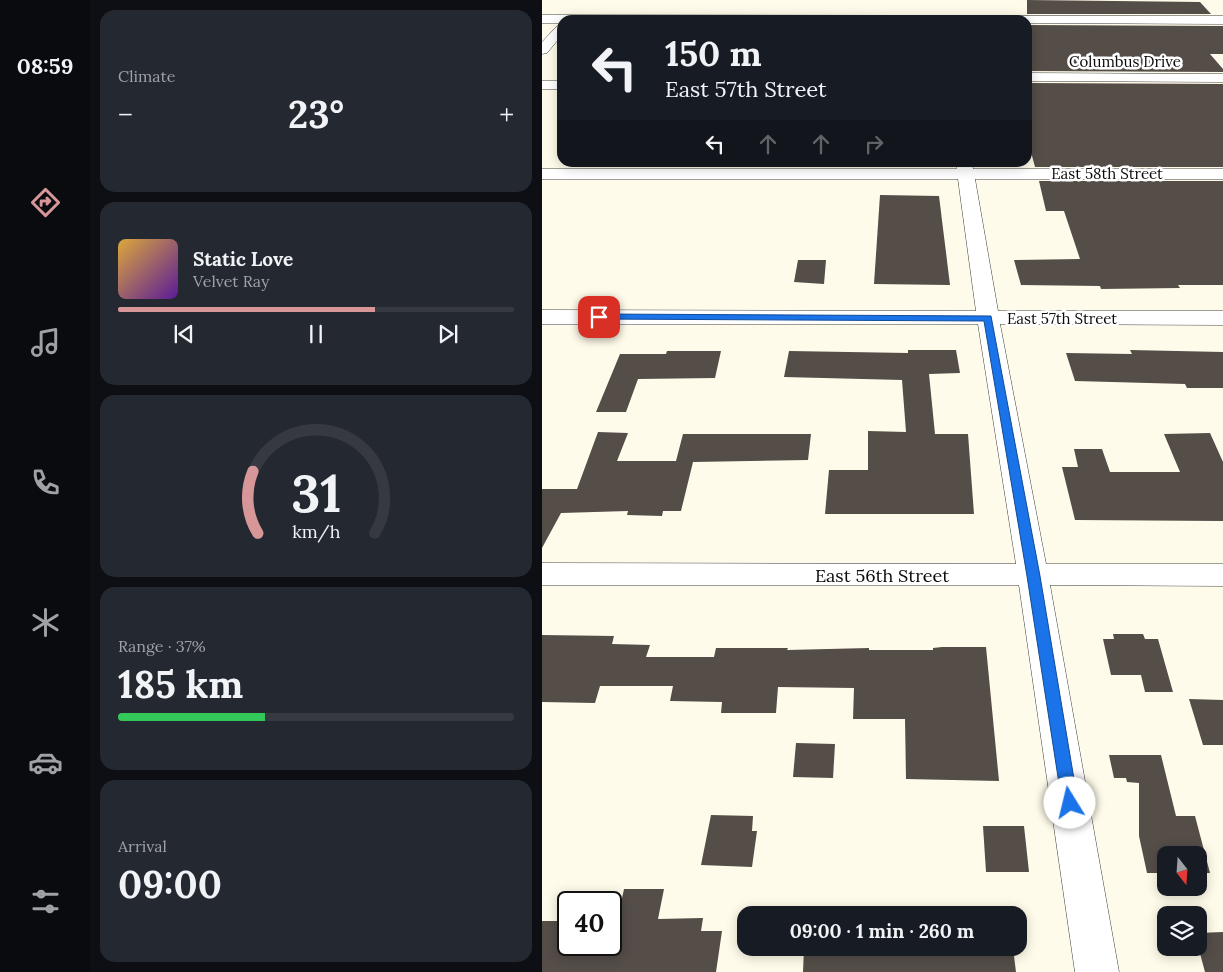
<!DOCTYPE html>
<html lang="en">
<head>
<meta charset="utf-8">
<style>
  :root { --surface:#171b24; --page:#242831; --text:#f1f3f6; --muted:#9ea1a6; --line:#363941; --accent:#d79799 }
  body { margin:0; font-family:Lora,serif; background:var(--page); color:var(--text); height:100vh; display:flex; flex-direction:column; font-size:19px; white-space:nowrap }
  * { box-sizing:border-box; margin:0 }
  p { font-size:16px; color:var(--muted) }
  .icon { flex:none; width:28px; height:28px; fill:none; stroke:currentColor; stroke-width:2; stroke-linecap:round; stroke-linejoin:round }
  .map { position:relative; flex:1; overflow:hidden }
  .sheet { display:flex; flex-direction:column; gap:10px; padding:10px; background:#0d0f14; width:452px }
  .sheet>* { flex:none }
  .top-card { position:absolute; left:15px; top:15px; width:475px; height:152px; border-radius:15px; box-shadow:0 2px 12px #0003; background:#171b24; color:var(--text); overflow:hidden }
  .needle { width:32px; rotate:163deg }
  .tools { position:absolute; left:615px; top:846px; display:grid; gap:10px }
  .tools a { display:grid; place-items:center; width:50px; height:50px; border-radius:10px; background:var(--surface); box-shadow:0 2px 12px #0003; font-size:25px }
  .speed { position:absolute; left:15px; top:891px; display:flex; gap:10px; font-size:25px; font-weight:700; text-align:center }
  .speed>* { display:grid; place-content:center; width:65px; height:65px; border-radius:50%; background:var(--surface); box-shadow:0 2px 12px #0003; line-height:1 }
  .speed .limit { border:2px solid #111; border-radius:8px; background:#fff; color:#111 }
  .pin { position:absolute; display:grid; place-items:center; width:42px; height:42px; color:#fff; margin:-21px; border-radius:10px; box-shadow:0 2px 8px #0006 }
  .me { position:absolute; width:55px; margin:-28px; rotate:351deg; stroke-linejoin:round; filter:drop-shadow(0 0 4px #0008) }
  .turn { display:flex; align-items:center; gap:18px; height:105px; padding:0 25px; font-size:22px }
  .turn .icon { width:65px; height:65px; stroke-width:2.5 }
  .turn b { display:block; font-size:35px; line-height:42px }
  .lanes { display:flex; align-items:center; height:48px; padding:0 25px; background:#0003; justify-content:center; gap:25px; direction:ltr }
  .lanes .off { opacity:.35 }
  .big { font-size:38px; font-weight:700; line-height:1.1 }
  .sheet .card { flex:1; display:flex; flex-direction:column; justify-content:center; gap:8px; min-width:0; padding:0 18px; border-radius:15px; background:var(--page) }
  .sheet .dial { align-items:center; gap:0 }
  .dial svg { height:130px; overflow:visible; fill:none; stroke:var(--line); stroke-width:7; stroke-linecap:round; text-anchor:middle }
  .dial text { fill:var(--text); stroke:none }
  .song { display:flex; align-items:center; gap:15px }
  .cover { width:60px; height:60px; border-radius:8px; background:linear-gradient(135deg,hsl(40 70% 55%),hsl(270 70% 35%)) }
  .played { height:5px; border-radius:2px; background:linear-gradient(90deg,var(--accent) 65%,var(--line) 65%) }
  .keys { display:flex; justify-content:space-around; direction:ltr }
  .heat { display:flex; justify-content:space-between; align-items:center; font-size:28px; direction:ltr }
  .charge { height:8px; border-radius:4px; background:linear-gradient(90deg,#34c759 37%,var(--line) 0) }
  .trip { position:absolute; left:195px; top:906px; width:290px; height:50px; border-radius:15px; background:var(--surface); box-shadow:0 2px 12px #0003; font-weight:700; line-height:50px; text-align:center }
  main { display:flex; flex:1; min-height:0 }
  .menu { display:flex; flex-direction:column; width:90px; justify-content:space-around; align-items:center; background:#090b0e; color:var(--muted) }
  .menu .icon { width:35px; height:35px }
  .menu .current { color:var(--accent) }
  .menu b { font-size:22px; color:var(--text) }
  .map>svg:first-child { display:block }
  .building { fill:#544d48 }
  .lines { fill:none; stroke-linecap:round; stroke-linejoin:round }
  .minor-casing { stroke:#3e3e3e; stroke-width:1 }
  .minor { fill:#fff; fill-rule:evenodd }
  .route { fill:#1a73e8; stroke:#114b97 }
  .labels { text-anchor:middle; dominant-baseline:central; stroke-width:5; stroke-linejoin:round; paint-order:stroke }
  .far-street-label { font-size:15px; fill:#0b0b0b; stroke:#fff }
  .street-label { font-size:18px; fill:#0b0b0b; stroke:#fff }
</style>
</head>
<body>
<main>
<nav class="menu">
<b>08:59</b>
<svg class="icon current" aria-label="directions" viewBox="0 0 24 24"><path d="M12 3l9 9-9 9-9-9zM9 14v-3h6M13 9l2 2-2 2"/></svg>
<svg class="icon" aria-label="music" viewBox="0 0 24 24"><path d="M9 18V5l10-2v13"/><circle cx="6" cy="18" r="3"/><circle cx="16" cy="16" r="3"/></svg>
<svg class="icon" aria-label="phone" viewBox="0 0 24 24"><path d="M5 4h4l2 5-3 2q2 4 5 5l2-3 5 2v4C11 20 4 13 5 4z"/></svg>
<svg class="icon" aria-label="climate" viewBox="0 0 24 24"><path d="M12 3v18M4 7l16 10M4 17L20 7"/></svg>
<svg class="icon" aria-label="car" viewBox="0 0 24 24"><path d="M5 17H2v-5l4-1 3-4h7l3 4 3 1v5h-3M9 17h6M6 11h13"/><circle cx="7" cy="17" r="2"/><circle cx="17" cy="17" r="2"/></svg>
<svg class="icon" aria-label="filters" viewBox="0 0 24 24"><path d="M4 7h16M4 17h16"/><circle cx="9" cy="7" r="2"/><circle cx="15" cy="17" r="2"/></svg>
</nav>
<section class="sheet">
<div class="card"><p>Climate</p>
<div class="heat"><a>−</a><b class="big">23°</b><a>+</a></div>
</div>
<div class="card">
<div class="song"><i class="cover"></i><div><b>Static Love</b><p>Velvet Ray</p></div></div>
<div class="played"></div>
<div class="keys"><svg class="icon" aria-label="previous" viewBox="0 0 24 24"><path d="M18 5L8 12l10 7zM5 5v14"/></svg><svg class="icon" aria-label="pause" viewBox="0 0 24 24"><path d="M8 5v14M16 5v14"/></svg><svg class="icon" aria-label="next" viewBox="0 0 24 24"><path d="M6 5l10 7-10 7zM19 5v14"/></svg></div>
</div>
<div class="card dial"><svg viewBox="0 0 100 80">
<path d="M14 69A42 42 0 1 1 86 69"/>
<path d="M14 69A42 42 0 0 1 11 31" stroke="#d79799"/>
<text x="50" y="56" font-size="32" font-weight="700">31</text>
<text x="50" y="72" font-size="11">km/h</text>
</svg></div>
<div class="card"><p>Range · 37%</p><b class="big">185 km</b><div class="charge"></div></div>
<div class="card"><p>Arrival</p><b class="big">09:00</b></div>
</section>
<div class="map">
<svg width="681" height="972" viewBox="0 0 681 972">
  <rect width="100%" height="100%" fill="#fffbea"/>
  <!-- building -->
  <g class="building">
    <polygon points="485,0 658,2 669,14 485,14"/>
    <polygon points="485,25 681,26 681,54 668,54 681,69 681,72 485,71"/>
    <polygon points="485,83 681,84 681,167 493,167 485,137"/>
    <polygon points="497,181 681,181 681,285 636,285 638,288 559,289 558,286 479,285 472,260 538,259 522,211 504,211"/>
    <polygon points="338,195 397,196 408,285 332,284"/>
    <polygon points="256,260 284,260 282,284 252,282"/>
    <polygon points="366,350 414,350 418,373 387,374 393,434 426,434 432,514 283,514 287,470 326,470 326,431 364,432 360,380 242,377 247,351 366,353"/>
    <polygon points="588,350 681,352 681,388 645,388 643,384 533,381 524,353 590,354"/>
    <polygon points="125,351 179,351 173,378 96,379 84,412 54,412 78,354 124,354"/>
    <polygon points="56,432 86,433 75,461 134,461 141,434 269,434 266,460 151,462 139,511 121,511 120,516 85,515 86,511 19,513 0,548 0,489 35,489"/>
    <polygon points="668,433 681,462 681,521 533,520 520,467 536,467 532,449 560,449 568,472 638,472 622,434"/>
    <polygon points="571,634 601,634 603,639 616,639 631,692 603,692 599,675 569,675 561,639 572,639"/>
    <polygon points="0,635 72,636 70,644 108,645 104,657 172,657 174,648 246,648 245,650 327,648 327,650 391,650 391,648 400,647 444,647 457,781 364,779 363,719 311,719 312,688 236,687 234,713 179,713 180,702 128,701 131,686 58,686 53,703 0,702"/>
    <polygon points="647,699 681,700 681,745 661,745"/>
    <polygon points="254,743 293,744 291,778 251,777"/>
    <polygon points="567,755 619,755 634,816 653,816 668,873 656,873 656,855 624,855 624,873 605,873 597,836 597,783 585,782 584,778 572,778"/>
    <polygon points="169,815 211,816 210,831 215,831 210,867 159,865"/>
    <polygon points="441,826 482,826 487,872 444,872"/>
    <polygon points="82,889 122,889 116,919 161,918 159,931 180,931 174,972 0,972 0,921 26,921 26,945 70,945"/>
    <polygon points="681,932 681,972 663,972 656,946 656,933"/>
    <polygon points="262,948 471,948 474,972 261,972"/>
  </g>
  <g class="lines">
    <defs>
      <g id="minor">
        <polygon points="0,15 681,16 681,24 485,23 485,20 20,20 20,23 0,23"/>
        <polygon points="20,24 20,35 5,53 0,54 0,42 16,25"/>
        <polygon points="485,73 681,74 681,82 485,81"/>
        <rect x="0" y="81" width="20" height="8"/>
        <polygon points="414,162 430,162 431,169 681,169 681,179 433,179 456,311 681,311 681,325 458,324 504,564 681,564 681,586 508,585 577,972 533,972 477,585 0,585 0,563 474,564 436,324 0,324 0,310 434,311 416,179 0,179 0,169 415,169"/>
      </g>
    </defs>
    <!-- minor casing -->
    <use href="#minor" class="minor-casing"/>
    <!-- minor -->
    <use href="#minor" class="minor"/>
  </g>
  <!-- route -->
  <polygon class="route" points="57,314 449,316 498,576 536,803 533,808 528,810 522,808 520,803 485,576 442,321 54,319 54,315"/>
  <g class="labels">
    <!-- far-street labels -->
    <g class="far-street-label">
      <text x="583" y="61">Columbus Drive</text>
      <text x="565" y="173">East 58th Street</text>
      <text x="520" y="318">East 57th Street</text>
    </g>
    <!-- street labels -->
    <g class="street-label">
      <text x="340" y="575">East 56th Street</text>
    </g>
  </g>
</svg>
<div class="tools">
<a><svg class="needle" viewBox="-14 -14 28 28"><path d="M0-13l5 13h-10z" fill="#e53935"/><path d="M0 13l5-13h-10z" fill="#9ea1a6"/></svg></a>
<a><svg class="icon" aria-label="layers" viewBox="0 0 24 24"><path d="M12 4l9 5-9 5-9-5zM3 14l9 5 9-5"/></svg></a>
</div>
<div class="speed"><div class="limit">40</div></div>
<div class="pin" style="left:57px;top:317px;background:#d93025"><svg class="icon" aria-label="arrive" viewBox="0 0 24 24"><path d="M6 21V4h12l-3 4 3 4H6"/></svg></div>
<svg class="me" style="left:528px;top:803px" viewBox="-20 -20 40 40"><circle r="19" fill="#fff"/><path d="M0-13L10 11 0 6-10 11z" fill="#1a73e8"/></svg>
<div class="trip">09:00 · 1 min · 260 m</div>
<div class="top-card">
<div class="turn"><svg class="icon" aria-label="left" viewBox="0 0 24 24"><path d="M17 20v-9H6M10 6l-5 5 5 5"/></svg><div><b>150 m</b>East 57th Street</div></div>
<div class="lanes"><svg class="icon" aria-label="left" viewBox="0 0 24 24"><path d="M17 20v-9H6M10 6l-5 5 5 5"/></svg><svg class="icon off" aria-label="ahead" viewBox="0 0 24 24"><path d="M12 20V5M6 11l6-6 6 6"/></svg><svg class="icon off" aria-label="ahead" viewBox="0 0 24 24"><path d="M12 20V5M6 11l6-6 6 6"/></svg><svg class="icon off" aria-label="right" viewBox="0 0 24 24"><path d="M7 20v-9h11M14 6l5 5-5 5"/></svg></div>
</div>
</div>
</main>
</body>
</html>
